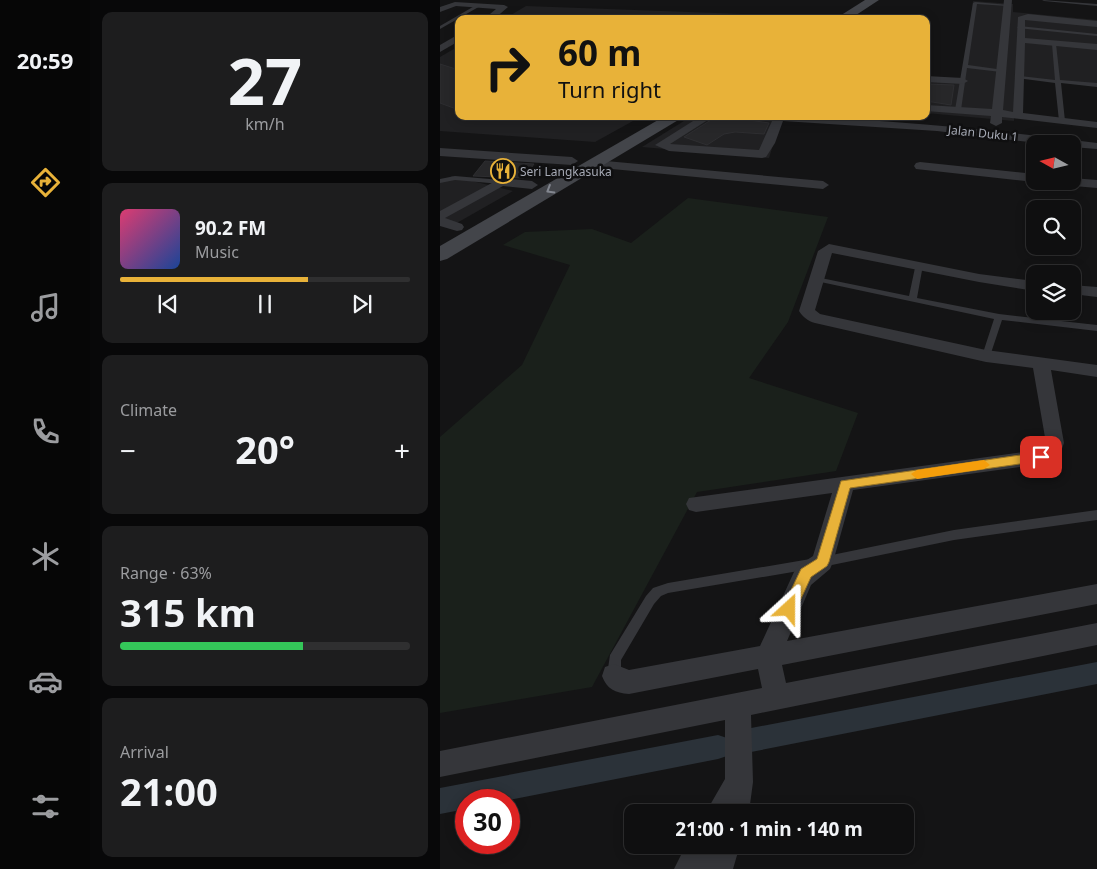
<!DOCTYPE html>
<html lang="en">
<head>
<meta charset="utf-8">
<style>
  :root { --surface:#0f0f10; --page:#1d1d1e; --text:#f1f3f6; --muted:#9b9c9f; --line:#2f2f30; --accent:#e8b239 }
  body { margin:0; font-family:"Noto Sans",sans-serif; background:var(--page); color:var(--text); height:100vh; display:flex; flex-direction:column; font-size:19px; white-space:nowrap }
  * { box-sizing:border-box; margin:0 }
  p { font-size:16px; color:var(--muted) }
  .icon { flex:none; width:28px; height:28px; fill:none; stroke:currentColor; stroke-width:2; stroke-linecap:round; stroke-linejoin:round }
  .map { position:relative; flex:1; overflow:hidden }
  .panel { display:flex; flex-direction:column; gap:12px; padding:12px; background:#080809; width:350px }
  .panel>* { flex:none }
  .hud { position:absolute; left:15px; top:15px; width:475px; height:105px; border-radius:10px; box-shadow:0 2px 12px #0003,0 0 0 1px var(--line); background:#e8b239; color:#111; overflow:hidden }
  .needle { width:32px; rotate:278deg }
  .buttons { position:absolute; left:586px; top:135px; display:grid; gap:10px }
  .buttons a { display:grid; place-items:center; width:55px; height:55px; border-radius:10px; background:var(--surface); box-shadow:0 2px 12px #0003,0 0 0 1px var(--line); font-size:25px }
  .speed { position:absolute; left:15px; top:789px; display:flex; gap:10px; font-size:25px; font-weight:700; text-align:center }
  .speed>* { display:grid; place-content:center; width:65px; height:65px; border-radius:50%; background:var(--surface); box-shadow:0 2px 12px #0003,0 0 0 1px var(--line); line-height:1 }
  .speed .limit { border:8px solid #d22; background:#fff; color:#111 }
  .pin { position:absolute; display:grid; place-items:center; width:42px; height:42px; color:#fff; margin:-21px; border-radius:10px; box-shadow:0 2px 8px #0006 }
  .me { position:absolute; width:55px; margin:-28px; rotate:24deg; stroke-linejoin:round; filter:drop-shadow(0 0 4px #0008) }
  .turn { display:flex; align-items:center; gap:18px; height:105px; padding:0 20px; font-size:22px }
  .turn .icon { width:65px; height:65px; stroke-width:2.5 }
  .turn b { display:block; font-size:35px; line-height:42px }
  .big { font-size:38px; font-weight:700; line-height:1.1 }
  .panel .tile { flex:1; display:flex; flex-direction:column; justify-content:center; gap:8px; min-width:0; padding:0 18px; border-radius:10px; background:var(--page) }
  .panel .dial { align-items:center; gap:0 }
  .dial b { font-size:65px; line-height:1 }
  .song { display:flex; align-items:center; gap:15px }
  .cover { width:60px; height:60px; border-radius:8px; background:linear-gradient(135deg,hsl(340 70% 55%),hsl(220 70% 35%)) }
  .played { height:5px; border-radius:2px; background:linear-gradient(90deg,var(--accent) 65%,var(--line) 65%) }
  .keys { display:flex; justify-content:space-around; direction:ltr }
  .heat { display:flex; justify-content:space-between; align-items:center; font-size:28px; direction:ltr }
  .charge { height:8px; border-radius:4px; background:linear-gradient(90deg,#34c759 63%,var(--line) 0) }
  .trip { position:absolute; left:184px; top:804px; width:290px; height:50px; border-radius:10px; background:var(--surface); box-shadow:0 2px 12px #0003,0 0 0 1px var(--line); font-weight:700; line-height:50px; text-align:center }
  main { display:flex; flex:1; min-height:0 }
  .tab-bar { display:flex; flex-direction:column; width:90px; justify-content:space-around; align-items:center; background:#060606; color:var(--muted) }
  .tab-bar .icon { width:35px; height:35px }
  .tab-bar .selected { color:var(--accent) }
  .tab-bar b { font-size:22px; color:var(--text) }
  .map>svg:first-child { display:block }
  .built { fill:#202022 }
  .green { fill:#1a201b }
  .lines { fill:none; stroke-linecap:round; stroke-linejoin:round }
  .canal { fill:#2b3239; fill-rule:evenodd }
  .building { fill:#272729; stroke:#2e2e31 }
  .lane { fill:#35363a; fill-rule:evenodd }
  .street { fill:#35363a; fill-rule:evenodd }
  .secondary { fill:#43454a; fill-rule:evenodd }
  .oneway { stroke:#838790 }
  .route { fill:#e8b239; stroke:#977425 }
  .slow { fill:#f59e0b }
  .labels { text-anchor:middle; dominant-baseline:central; stroke-width:5; stroke-linejoin:round; paint-order:stroke }
  .far-street-label { font-size:12px; fill:#a6aab5; stroke:#0f0f10 }
  .far-poi-label { font-size:12px; fill:#a6aab5; stroke:#0f0f10; text-anchor:start }
</style>
</head>
<body>
<main>
<nav class="tab-bar">
<b>20:59</b>
<svg class="icon selected" aria-label="directions" viewBox="0 0 24 24"><path d="M12 3l9 9-9 9-9-9zM9 14v-3h6M13 9l2 2-2 2"/></svg>
<svg class="icon" aria-label="music" viewBox="0 0 24 24"><path d="M9 18V5l10-2v13"/><circle cx="6" cy="18" r="3"/><circle cx="16" cy="16" r="3"/></svg>
<svg class="icon" aria-label="phone" viewBox="0 0 24 24"><path d="M5 4h4l2 5-3 2q2 4 5 5l2-3 5 2v4C11 20 4 13 5 4z"/></svg>
<svg class="icon" aria-label="climate" viewBox="0 0 24 24"><path d="M12 3v18M4 7l16 10M4 17L20 7"/></svg>
<svg class="icon" aria-label="car" viewBox="0 0 24 24"><path d="M5 17H2v-5l4-1 3-4h7l3 4 3 1v5h-3M9 17h6M6 11h13"/><circle cx="7" cy="17" r="2"/><circle cx="17" cy="17" r="2"/></svg>
<svg class="icon" aria-label="filters" viewBox="0 0 24 24"><path d="M4 7h16M4 17h16"/><circle cx="9" cy="7" r="2"/><circle cx="15" cy="17" r="2"/></svg>
</nav>
<section class="panel">
<div class="tile dial"><b>27</b><p>km/h</p></div>
<div class="tile">
<div class="song"><i class="cover"></i><div><b>90.2 FM</b><p>Music</p></div></div>
<div class="played"></div>
<div class="keys"><svg class="icon" aria-label="previous" viewBox="0 0 24 24"><path d="M18 5L8 12l10 7zM5 5v14"/></svg><svg class="icon" aria-label="pause" viewBox="0 0 24 24"><path d="M8 5v14M16 5v14"/></svg><svg class="icon" aria-label="next" viewBox="0 0 24 24"><path d="M6 5l10 7-10 7zM19 5v14"/></svg></div>
</div>
<div class="tile"><p>Climate</p>
<div class="heat"><a>−</a><b class="big">20°</b><a>+</a></div>
</div>
<div class="tile"><p>Range · 63%</p><b class="big">315 km</b><div class="charge"></div></div>
<div class="tile"><p>Arrival</p><b class="big">21:00</b></div>
</section>
<div class="map">
<svg width="657" height="869" viewBox="0 0 657 869">
  <rect width="100%" height="100%" fill="#141415"/>
  <!-- built -->
  <g class="built">
    <polygon points="533,1 573,4 573,12 657,20 657,85 575,77 574,121 486,113 486,77 523,79"/>
    <polygon points="86,6 382,17 64,19"/>
    <polygon points="19,46 19,116 202,116 155,142 0,131 0,57"/>
    <polygon points="252,116 342,116 329,158 202,147"/>
    <polygon points="12,176 73,191 15,224 0,223 0,182"/>
  </g>
  <!-- green -->
  <polygon class="green" points="248,198 388,217 348,322 309,378 418,413 396,471 257,492 152,687 0,713 0,437 82,365 130,265 63,245 85,232 152,229 191,243"/>
  <g class="lines">
    <!-- canal -->
    <g class="canal">
      <polygon points="657,662 657,684 306,753 297,750 294,741 297,732 306,729"/>
      <polygon points="278,735 287,738 290,747 287,756 278,759 69,800 26,800 26,809 0,814 0,788"/>
    </g>
  </g>
  <!-- building -->
  <g class="building">
    <polygon points="0,64 19,70 19,110 0,103"/>
    <polygon points="486,84 514,85 511,105 486,101"/>
    <polygon points="280,118 309,120 329,123 324,134 295,132 284,134 267,145 244,137 271,120"/>
    <polygon points="45,161 94,164 84,178 33,176"/>
  </g>
  <g class="lines">
    <!-- lane -->
    <g class="lane">
      <polygon points="602,0 657,4 657,6 604,1"/>
      <polygon points="535,2 569,5 567,6 537,4 528,65 564,70 561,72 527,68 521,110 518,112 515,110 533,3"/>
      <polygon points="38,4 42,5 0,29 0,26"/>
      <polygon points="579,26 657,34 657,36 577,28"/>
      <polygon points="614,43 616,44 620,80 657,83 657,87 621,83 625,121 622,123 619,121 615,83 577,78 580,76 615,80 612,44"/>
      <polygon points="15,176 61,180 64,182 61,184 15,180 0,183 0,179"/>
      <polygon points="476,263 482,263 483,265 477,298 559,314 657,325 657,331 562,320 550,356 546,359 542,356 554,319 376,281 372,279 376,277 469,296"/>
      <polygon points="657,510 657,520 514,540 382,567 228,593 221,596 214,604 181,660 181,675 179,680 174,681 169,680 167,675 170,655 206,596 213,588 228,583 382,557 514,530"/>
    </g>
    <!-- street -->
    <g class="street">
      <polygon points="564,0 572,0 563,110 573,112 578,17 588,14 657,21 657,27 585,20 585,38 657,44 657,50 585,43 583,113 657,122 657,128 562,117 562,123 556,126 550,123 551,116 486,111 486,105 552,109"/>
      <polygon points="15,2 64,5 68,7 54,19 44,19 56,9 16,6 0,12 0,7"/>
      <polygon points="19,34 19,41 0,52 0,45"/>
      <polygon points="486,76 523,78 528,81 523,84 486,82"/>
      <path d="M261,116H274L230,144L319,150L332,121L311,119L306,116C424,116 540,129 657,143V149L632,147V144H606L497,131L343,121L335,143L326,157L322,158L229,151L215,145Z"/>
      <polygon points="0,148 132,157 138,161 132,165 0,156"/>
      <polygon points="155,160 383,181 389,185 383,189 151,167 149,164"/>
      <polygon points="480,162 595,174 595,181 597,181 595,182 476,169 474,166 476,163"/>
      <polygon points="61,178 92,181 98,185 92,189 63,186 5,218 22,224 24,227 22,230 17,231 0,226 0,211"/>
      <polygon points="632,178 657,180 657,188 622,185 616,181 632,181"/>
      <path d="M389,244L539,274L595,281V291L539,282L392,253L375,310L380,314L546,350L657,365V377L611,370L624,443L619,457L601,464L413,490L393,562L390,569L371,585L347,641L657,584V604L342,665L346,683L657,623V645L311,715L313,782L309,812H266L285,779V720L0,777V751L322,688L318,669L189,694C175,693 167,689 162,676L165,667L174,664L189,670L320,646L354,572L358,566L373,556L392,493L256,512L249,510L246,504L249,498L598,450L604,447L606,443L593,368L546,362L375,323C368,321 363,317 359,311L378,251Z"/>
      <polygon points="632,285 657,287 657,297 632,294"/>
      <polygon points="246,845 300,845 293,869 234,869"/>
    </g>
    <!-- secondary -->
    <g class="secondary">
      <polygon points="425,0 439,0 410,19 395,19"/>
      <polygon points="225,116 245,116 7,259 0,261 0,246"/>
    </g>
  </g>
  <!-- one-way arrows -->
  <defs><path id="oneway-chevron" d="M-2-3.5L2.5 0L-2 3.5" fill="none" stroke-width="1.6" stroke-linecap="round" stroke-linejoin="round" transform="scale(1.25)"/></defs>
  <use class="oneway" href="#oneway-chevron" transform="translate(110 190) rotate(149)"/>
  <!-- route -->
  <polygon class="route" points="601,452 607,457 601,461 410,488 389,562 387,566 371,577 354,614 349,616 344,614 342,609 361,569 377,559 401,481"/>
  <!-- slow -->
  <polygon class="slow" points="544,460 550,465 544,469 477,479 471,474 477,470"/>
  <!-- icons -->
  <defs>
    <symbol id="restaurant-ring" viewBox="-11 -11 22 22"><circle r="9.5" fill="#0f0f10" stroke="#e8b239" stroke-width="1.5"/><path d="M-5-6h1v4h1v-4h1v4h1v-4h1v5L-1.5 .5V6h-2V.5L-5-1ZM5-6V6H3V1.5H1.5Q1.5-4 5-6Z" fill="#e8b239"/></symbol>
  </defs>
  <g fill-rule="evenodd">
    <use href="#restaurant-ring" x="49" y="157" width="28" height="28"/>
  </g>
  <g class="labels">
    <!-- far-street labels -->
    <g class="far-street-label">
      <text transform="translate(543 133) rotate(6)">Jalan Duku 1</text>
    </g>
    <!-- far-poi labels -->
    <g class="far-poi-label">
      <text x="80" y="171">Seri Langkasuka</text>
    </g>
  </g>
</svg>
<div class="buttons">
<a><svg class="needle" viewBox="-14 -14 28 28"><path d="M0-13l5 13h-10z" fill="#e53935"/><path d="M0 13l5-13h-10z" fill="#9b9c9f"/></svg></a>
<a><svg class="icon" aria-label="search" viewBox="0 0 24 24"><circle cx="10" cy="10" r="6"/><path d="M15 15l6 6"/></svg></a>
<a><svg class="icon" aria-label="layers" viewBox="0 0 24 24"><path d="M12 4l9 5-9 5-9-5zM3 14l9 5 9-5"/></svg></a>
</div>
<div class="speed"><div class="limit">30</div></div>
<div class="pin" style="left:601px;top:457px;background:#d93025"><svg class="icon" aria-label="arrive" viewBox="0 0 24 24"><path d="M6 21V4h12l-3 4 3 4H6"/></svg></div>
<svg class="me" style="left:349px;top:609px" viewBox="-20 -20 40 40"><path d="M0-17L14 15 0 8-14 15z" fill="#e8b239" stroke="#fff" stroke-width="4"/></svg>
<div class="trip">21:00 · 1 min · 140 m</div>
<div class="hud">
<div class="turn"><svg class="icon" aria-label="right" viewBox="0 0 24 24"><path d="M7 20v-9h11M14 6l5 5-5 5"/></svg><div><b>60 m</b>Turn right</div></div>
</div>
</div>
</main>
</body>
</html>
